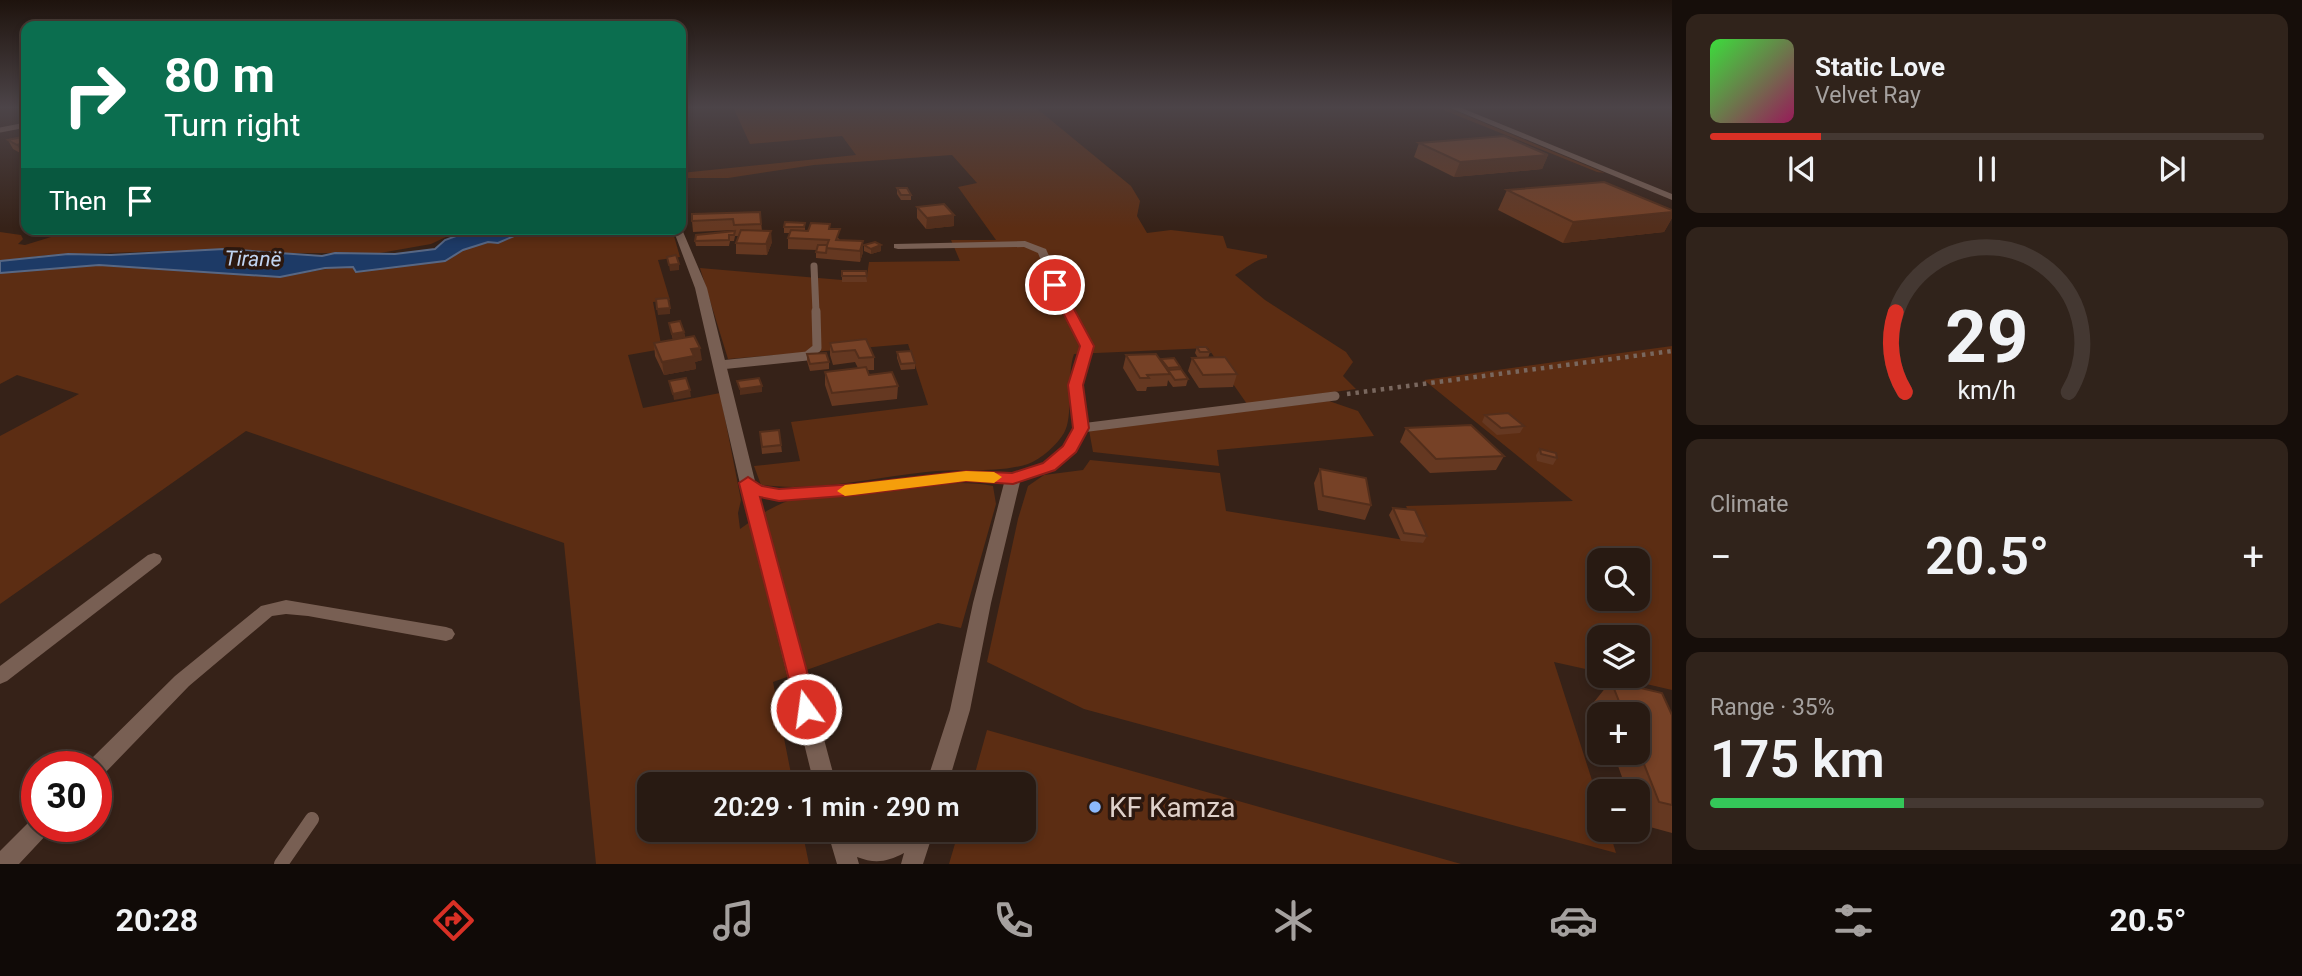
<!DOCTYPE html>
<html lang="en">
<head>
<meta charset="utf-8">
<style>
  :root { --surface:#281a12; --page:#30231b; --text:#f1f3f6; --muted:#a5a19f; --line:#443832; --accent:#d93025 }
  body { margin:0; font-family:Roboto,sans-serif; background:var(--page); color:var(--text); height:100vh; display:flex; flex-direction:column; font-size:26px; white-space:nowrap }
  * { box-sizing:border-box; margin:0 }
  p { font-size:23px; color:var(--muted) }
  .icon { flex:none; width:38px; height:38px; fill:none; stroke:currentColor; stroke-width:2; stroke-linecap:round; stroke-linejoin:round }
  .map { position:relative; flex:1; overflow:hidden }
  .sheet { display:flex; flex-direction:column; gap:14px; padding:14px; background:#160e0a; width:630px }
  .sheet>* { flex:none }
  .top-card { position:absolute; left:21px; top:21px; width:665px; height:214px; border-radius:14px; box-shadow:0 4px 10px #0003,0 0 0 2px var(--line); background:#0b6e4f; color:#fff; overflow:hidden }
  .controls { position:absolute; left:1587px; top:548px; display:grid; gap:14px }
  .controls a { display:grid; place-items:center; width:63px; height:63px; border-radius:14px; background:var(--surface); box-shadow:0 4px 10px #0003,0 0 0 2px var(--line); font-size:35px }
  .speed { position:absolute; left:21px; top:751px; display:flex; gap:14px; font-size:35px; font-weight:700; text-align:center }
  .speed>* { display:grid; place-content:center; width:91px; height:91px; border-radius:50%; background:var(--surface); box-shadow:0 4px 10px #0003,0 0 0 2px var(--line); line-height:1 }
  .speed .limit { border:10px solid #d22; background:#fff; color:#111 }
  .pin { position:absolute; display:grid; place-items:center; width:60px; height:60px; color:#fff; margin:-30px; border:4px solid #fff; border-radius:50%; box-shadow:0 2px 7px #0007 }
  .me { position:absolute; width:77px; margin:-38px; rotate:346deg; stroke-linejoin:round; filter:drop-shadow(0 0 5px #0008) }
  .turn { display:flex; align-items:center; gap:24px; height:147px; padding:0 28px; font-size:32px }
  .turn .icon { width:91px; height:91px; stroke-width:2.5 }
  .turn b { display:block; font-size:49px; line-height:60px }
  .then { display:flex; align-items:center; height:66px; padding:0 28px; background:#0003; gap:14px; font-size:26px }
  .big { font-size:52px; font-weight:600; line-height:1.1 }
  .sheet .widget { flex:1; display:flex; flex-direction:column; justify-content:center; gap:10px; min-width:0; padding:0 24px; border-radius:14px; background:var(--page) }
  .sheet .dial { align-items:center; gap:0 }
  .dial svg { height:182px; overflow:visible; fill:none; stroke:var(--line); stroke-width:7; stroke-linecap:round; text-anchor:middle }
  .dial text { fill:var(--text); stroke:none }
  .song { display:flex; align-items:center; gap:21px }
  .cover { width:84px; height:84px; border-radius:10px; background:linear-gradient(135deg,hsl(120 70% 55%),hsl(330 70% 35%)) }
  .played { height:7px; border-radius:4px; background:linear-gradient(90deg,var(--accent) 20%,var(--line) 20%) }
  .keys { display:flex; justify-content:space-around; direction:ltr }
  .heat { display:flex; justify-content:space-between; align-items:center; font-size:38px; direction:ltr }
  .charge { height:10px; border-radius:5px; background:linear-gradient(90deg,#34c759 35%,var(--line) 0) }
  .trip { position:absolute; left:637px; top:772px; width:399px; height:70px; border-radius:14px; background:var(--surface); box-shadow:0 4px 10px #0003,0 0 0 2px var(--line); font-weight:600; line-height:70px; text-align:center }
  .menu { display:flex; height:112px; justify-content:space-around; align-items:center; background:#100a07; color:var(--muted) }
  .menu .icon { width:49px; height:49px }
  .menu .on { color:var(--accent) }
  .menu b { font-size:32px; color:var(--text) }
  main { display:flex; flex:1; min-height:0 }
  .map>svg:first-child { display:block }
  .green { fill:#5c2d13; fill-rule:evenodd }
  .water { fill:#1d3a66; stroke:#576784; stroke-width:2 }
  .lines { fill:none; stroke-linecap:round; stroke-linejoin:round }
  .path { stroke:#79675e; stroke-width:4.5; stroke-dasharray:3.5 5; stroke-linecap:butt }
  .lane-far3 { stroke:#785f53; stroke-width:5 }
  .lane-far2 { stroke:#785f53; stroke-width:7 }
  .lane-far1 { stroke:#785f53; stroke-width:9 }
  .lane { stroke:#785f53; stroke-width:14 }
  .street { fill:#785f53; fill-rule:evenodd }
  .wall { fill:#653821 }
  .shaded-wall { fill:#532e1b }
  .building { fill:#764126; stroke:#532e1b; stroke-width:2 }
  .route { fill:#d93025; stroke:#8d1f18; stroke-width:2 }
  .slow { fill:#f59e0b }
  .poi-dot { fill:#8cb9fc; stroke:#2c180f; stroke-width:2.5 }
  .labels { text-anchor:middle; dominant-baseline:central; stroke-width:7; stroke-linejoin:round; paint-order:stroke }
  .far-water-label { font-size:21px; font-style:italic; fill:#c1d5f2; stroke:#2c180f }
  .near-poi-label { font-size:28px; fill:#dfd1ca; stroke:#2c180f; text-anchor:start }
</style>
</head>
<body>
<main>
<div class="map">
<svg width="1672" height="864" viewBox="0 0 1672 864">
  <rect width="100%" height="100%" fill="#362218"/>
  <!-- green -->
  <g class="green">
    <path d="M733,107H1035L1131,186L1140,201L1137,216L1147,233L1171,230L1223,236L1227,248L1267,255V258C1255,259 1245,269 1235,275L1265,300L1346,352L1353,362L1343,376L1356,389L1247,404L1208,348L1074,354C1066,376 1074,416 1064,433C1057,445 1041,459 1028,464C996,474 959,468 926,472C872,478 816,492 761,485L754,466L800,461L791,422L928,405L908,344L728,359L700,268L866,282L869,262L960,261L951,240H996L958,187L977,183L952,155L814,165L728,178H681V173L856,155L842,136L750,144Z"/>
    <polygon points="1436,107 1446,107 1605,173 1597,172"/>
    <polygon points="77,229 463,229 431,244 380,253 264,253 224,249 48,255 0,261 0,232 21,235 23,239 18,244 25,245"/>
    <path d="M531,229H672L680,257L658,260L670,300L653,302L662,349L628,355L643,408L720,393L741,500L738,513L740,529C758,516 775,504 797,498C814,494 834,497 852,495C898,491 947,477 993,486L996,504L961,628L938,623L773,682L793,784H649V830H802L809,864H596L564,543L246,431L0,604V436L79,394L17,375L0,384V273L99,265L280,277L338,267H389L445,261L463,250L488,242L498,243Z"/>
    <path d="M1672,346V690L1612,676H1638V637H1600L1599,672L1554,662L1599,802L1600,830H1609L1616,853L1084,709L987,662L1018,519L1028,486L1044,475L1083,470L1090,460L1220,473L1226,511L1423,543L1406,506L1573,501L1424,380ZM1600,560H1638V598H1600Z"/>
    <polygon points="1329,401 1358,411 1374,436 1217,450 1219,466 1093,452 1089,430"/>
    <polygon points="987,730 1461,864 949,864 959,830 1024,830 1024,784 972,784"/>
  </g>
  <!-- water -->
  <polygon class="water" points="475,229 530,229 498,243 488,242 463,250 445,261 356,272 353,267 325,268 280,277 99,265 0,273 0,261 68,254 111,255 224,249 322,256 335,253 395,254 435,249 445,240"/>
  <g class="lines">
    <!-- path -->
    <polyline class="path" points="1347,394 1672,351"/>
    <!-- lane-far3 -->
    <polyline class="lane-far3" points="0,130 26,125"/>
    <!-- lane-far2 -->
    <polyline class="lane-far2" points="814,266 816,312"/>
    <!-- lane-far1 -->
    <g class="lane-far1">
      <polyline points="720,365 807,356 817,348 816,311"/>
      <polyline points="1081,428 1335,396"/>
    </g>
    <!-- lane -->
    <polyline class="lane" points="281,864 312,819"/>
    <!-- street -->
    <g class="street">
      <polygon points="1448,107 1459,107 1672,194 1672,200"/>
      <path d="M681,227L707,288L755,481C781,504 925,474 964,472C980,471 997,476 1012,474C1030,472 1051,461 1063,448C1080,429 1069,409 1070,387C1070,374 1077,359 1081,346L1057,302L1038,253L1024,247L898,249L894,248V244L1025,241L1046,249L1069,302L1093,346L1083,385L1088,428L1077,449L1054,470L1020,482L991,603L970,710L948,784H926L950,710L973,603L1004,483L966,481L856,495L779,500L759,496L836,784H814L740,484L695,288L673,229H681Z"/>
      <polygon points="154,553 160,555 162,559 160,563 7,681 0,684 0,666 148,555"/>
      <polygon points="286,600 446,627 452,629 455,634 452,639 446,641 308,616 286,614 272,616 189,686 103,775 96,777 96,766 86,766 89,761 175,676 261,606"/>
      <polygon points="37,817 37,826 51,826 48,833 19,864 0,864 0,851 32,819"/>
      <path d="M827,830H857C879,854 885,833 904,830C913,828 926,829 934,830L923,864H901L904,853C887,862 875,864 857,857L859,864H837Z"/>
    </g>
  </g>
  <!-- wall -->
  <g class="wall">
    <polygon points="26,136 26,153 22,154 13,149 8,140"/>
    <polygon points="1419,143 1548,155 1542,169 1454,177 1414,157"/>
    <polygon points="897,188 911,195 911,200 901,200 897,194"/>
    <polygon points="1507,190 1672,210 1672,218 1664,232 1563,243 1498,210"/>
    <polygon points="917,207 954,215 954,226 926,229 917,218"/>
    <polygon points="760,212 762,231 772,242 767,255 736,254 736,243 739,236 735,236 734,241 730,241 729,246 696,246 695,241 734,231 734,230 693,232 692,221"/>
    <polygon points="805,223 805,231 830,224 830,229 840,240 863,241 863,252 860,262 816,258 816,250 788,249 788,238 790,233 784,233 784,227"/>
    <polygon points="864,245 881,245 881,251 871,254 864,251"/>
    <polygon points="842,271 866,271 867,282 842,282"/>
    <polygon points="669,323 684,332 685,337 702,360 695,362 696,369 664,375 655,356 654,343 673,340"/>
    <polygon points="866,339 874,357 874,370 868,370 869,375 898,386 897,399 832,406 825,385 825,372 858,368 855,362 833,365 830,355 830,343"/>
    <polygon points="1197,347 1210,352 1208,358 1237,374 1233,387 1199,388 1188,371 1192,358 1198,358 1195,353"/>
    <polygon points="897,352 915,363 915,369 901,370 897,358"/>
    <polygon points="807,354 829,362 829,369 810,371 807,361"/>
    <polygon points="1126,355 1161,361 1161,359 1180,367 1180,369 1188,379 1186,386 1173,387 1168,380 1167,386 1147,387 1146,391 1137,391 1123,368"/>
    <polygon points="1485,415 1524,426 1520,433 1497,435 1482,422"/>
    <polygon points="1406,428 1504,456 1496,470 1430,473 1400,442"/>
    <polygon points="760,432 781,445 782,452 762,454"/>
    <polygon points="1540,449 1557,458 1553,465 1537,461 1536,455"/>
    <polygon points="1320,469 1371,505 1365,520 1318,510 1314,483"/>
    <polygon points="1393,508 1427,536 1423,543 1401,541 1389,515"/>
    <polygon points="1611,681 1672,715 1672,833 1639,824 1638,821 1638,791 1627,791 1613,752 1638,752 1638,714 1600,714 1600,717 1594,702"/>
  </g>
  <!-- shaded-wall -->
  <g class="shaded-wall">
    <polygon points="26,142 26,153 22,154 17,145"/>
    <polygon points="1548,155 1542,169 1454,177 1460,162"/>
    <polygon points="1672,212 1672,218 1664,232 1563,243 1573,222"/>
    <polygon points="954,215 954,226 926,229 927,218"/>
    <polygon points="771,231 772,242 767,255 766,244"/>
    <polygon points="863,241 863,252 860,262 860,251"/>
    <polygon points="881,245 881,251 871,254 871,249"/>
    <polygon points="679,264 679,270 670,271 669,265"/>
    <polygon points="670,308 670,314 658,315 657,309"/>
    <polygon points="684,332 685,338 673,340 672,334"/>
    <polygon points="700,348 702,360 695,362 696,369 664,375 662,362 691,349"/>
    <polygon points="762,386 762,392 740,395 740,389"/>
    <polygon points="690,390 691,397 674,400 673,394"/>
  </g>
  <!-- building -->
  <g class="building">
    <polygon points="26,136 26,142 17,145 8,140"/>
    <polygon points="1504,136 1548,155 1460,162 1419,143"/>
    <polygon points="1604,182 1672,210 1672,212 1573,222 1507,190"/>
    <polygon points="897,188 907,188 911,195 901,195"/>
    <polygon points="944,204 954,215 927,218 917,207"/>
    <polygon points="760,212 761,224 734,225 733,219 692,221 692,214"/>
    <polygon points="785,222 805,223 804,227 784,227"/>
    <polygon points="811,223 830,224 829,229 840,229 836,240 863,241 860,251 826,248 829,240 788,238 791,230 808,231"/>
    <polygon points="741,230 771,231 766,244 736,243"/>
    <polygon points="735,231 734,235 729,235 729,240 695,241 696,235"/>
    <polygon points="875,242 881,245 871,249 864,245"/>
    <polygon points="818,245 827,245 826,253 816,252"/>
    <polygon points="676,255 679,264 669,265 667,257"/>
    <polygon points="842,271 866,271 867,276 842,276"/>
    <polygon points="668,298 670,308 657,309 656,299"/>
    <polygon points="680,321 684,332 672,334 669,323"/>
    <polygon points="694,336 700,348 691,349 694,356 662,362 654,343"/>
    <polygon points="866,339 874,357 859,358 855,350 833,352 830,343"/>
    <polygon points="1197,347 1206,347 1210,352 1200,352"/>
    <polygon points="911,351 915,363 901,364 897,352"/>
    <polygon points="826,353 829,362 810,364 807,354"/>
    <polygon points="1156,354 1170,374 1147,375 1149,378 1140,378 1126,355"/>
    <polygon points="1225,357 1237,374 1203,375 1192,358"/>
    <polygon points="1174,358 1180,367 1168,368 1161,359"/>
    <polygon points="866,367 869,375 892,372 898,386 832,393 825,372"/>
    <polygon points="1181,369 1188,379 1175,380 1168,370"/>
    <polygon points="686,378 690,390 673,394 669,381"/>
    <polygon points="759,378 762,386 740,389 737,381"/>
    <polygon points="1508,413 1524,426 1501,428 1485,415"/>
    <polygon points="1471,425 1504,456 1436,459 1406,428"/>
    <polygon points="779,430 781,445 762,447 760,432"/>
    <polygon points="1540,449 1556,453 1557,458 1541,454"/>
    <polygon points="1320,469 1366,478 1371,505 1323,496"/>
    <polygon points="1393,508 1415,510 1427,536 1404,533"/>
    <polygon points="1611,681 1662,693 1672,715 1672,805 1659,802 1638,749 1638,714 1624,714"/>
  </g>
  <!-- sky -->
  <linearGradient id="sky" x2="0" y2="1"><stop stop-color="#1e130d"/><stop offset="0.47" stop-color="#4c4448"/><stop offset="1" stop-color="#4c4448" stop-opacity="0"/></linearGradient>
  <rect width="1672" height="228" fill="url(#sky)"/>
  <!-- route -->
  <polygon class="route" points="1055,281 1061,285 1094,346 1083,385 1089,428 1076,452 1055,470 1013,484 966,481 856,495 779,501 760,497 817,709 814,715 806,718 798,715 739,483 748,477 762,486 779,489 856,484 966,471 1012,473 1043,463 1063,446 1073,428 1068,385 1080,346 1049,285"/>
  <!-- slow -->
  <polygon class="slow" points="966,471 994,472 1002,477 994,483 966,481 845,496 837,491 845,485"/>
  <!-- markers -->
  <circle class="poi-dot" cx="1095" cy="807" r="7"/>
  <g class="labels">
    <!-- far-water labels -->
    <g class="far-water-label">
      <text transform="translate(253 259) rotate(1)">Tiranë</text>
    </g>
    <!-- near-poi labels -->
    <g class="near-poi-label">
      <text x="1109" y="807">KF Kamza</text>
    </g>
  </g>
</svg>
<div class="controls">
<a><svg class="icon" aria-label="search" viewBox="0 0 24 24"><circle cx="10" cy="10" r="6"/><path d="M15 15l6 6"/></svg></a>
<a><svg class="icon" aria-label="layers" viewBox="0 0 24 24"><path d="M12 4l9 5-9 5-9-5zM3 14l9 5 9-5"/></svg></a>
<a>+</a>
<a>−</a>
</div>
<div class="speed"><div class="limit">30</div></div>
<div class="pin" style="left:1055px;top:285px;background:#d93025"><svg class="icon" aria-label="arrive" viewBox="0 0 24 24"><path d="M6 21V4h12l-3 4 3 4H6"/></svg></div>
<svg class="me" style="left:806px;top:709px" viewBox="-20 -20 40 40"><circle r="17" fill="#d93025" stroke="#fff" stroke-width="3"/><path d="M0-11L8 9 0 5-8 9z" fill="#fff"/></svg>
<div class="trip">20:29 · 1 min · 290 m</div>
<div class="top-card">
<div class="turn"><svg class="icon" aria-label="right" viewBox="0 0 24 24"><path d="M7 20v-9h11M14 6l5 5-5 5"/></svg><div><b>80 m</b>Turn right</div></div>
<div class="then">Then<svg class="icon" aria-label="arrive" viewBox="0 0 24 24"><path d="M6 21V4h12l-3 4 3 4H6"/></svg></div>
</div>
</div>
<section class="sheet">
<div class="widget">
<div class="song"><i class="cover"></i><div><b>Static Love</b><p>Velvet Ray</p></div></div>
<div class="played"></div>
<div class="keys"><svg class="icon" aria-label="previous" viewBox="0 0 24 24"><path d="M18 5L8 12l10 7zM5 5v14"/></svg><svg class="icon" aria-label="pause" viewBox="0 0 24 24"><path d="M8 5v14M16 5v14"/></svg><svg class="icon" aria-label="next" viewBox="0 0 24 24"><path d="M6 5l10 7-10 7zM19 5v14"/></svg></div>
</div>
<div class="widget dial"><svg viewBox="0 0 100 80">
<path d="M14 69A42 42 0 1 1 86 69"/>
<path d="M14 69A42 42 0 0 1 10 34" stroke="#d93025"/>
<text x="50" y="56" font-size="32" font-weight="700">29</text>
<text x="50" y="72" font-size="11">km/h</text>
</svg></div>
<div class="widget"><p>Climate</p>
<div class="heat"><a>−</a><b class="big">20.5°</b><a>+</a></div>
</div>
<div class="widget"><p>Range · 35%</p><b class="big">175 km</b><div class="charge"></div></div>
</section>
</main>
<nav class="menu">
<b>20:28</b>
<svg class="icon on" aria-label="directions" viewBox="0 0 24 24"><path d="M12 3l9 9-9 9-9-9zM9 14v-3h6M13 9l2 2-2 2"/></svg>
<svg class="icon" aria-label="music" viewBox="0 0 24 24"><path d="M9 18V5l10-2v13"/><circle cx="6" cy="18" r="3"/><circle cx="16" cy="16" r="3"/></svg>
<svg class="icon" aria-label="phone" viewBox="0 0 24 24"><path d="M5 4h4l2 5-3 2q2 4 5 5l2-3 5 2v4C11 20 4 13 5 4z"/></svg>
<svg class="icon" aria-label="climate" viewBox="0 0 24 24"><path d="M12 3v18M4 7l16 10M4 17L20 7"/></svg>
<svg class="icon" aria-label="car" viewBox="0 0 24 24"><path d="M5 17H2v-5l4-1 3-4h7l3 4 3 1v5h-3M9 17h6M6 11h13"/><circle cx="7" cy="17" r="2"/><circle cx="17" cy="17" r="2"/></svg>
<svg class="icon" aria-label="filters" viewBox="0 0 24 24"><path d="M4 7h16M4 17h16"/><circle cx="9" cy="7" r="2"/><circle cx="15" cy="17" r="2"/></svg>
<b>20.5°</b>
</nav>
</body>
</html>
